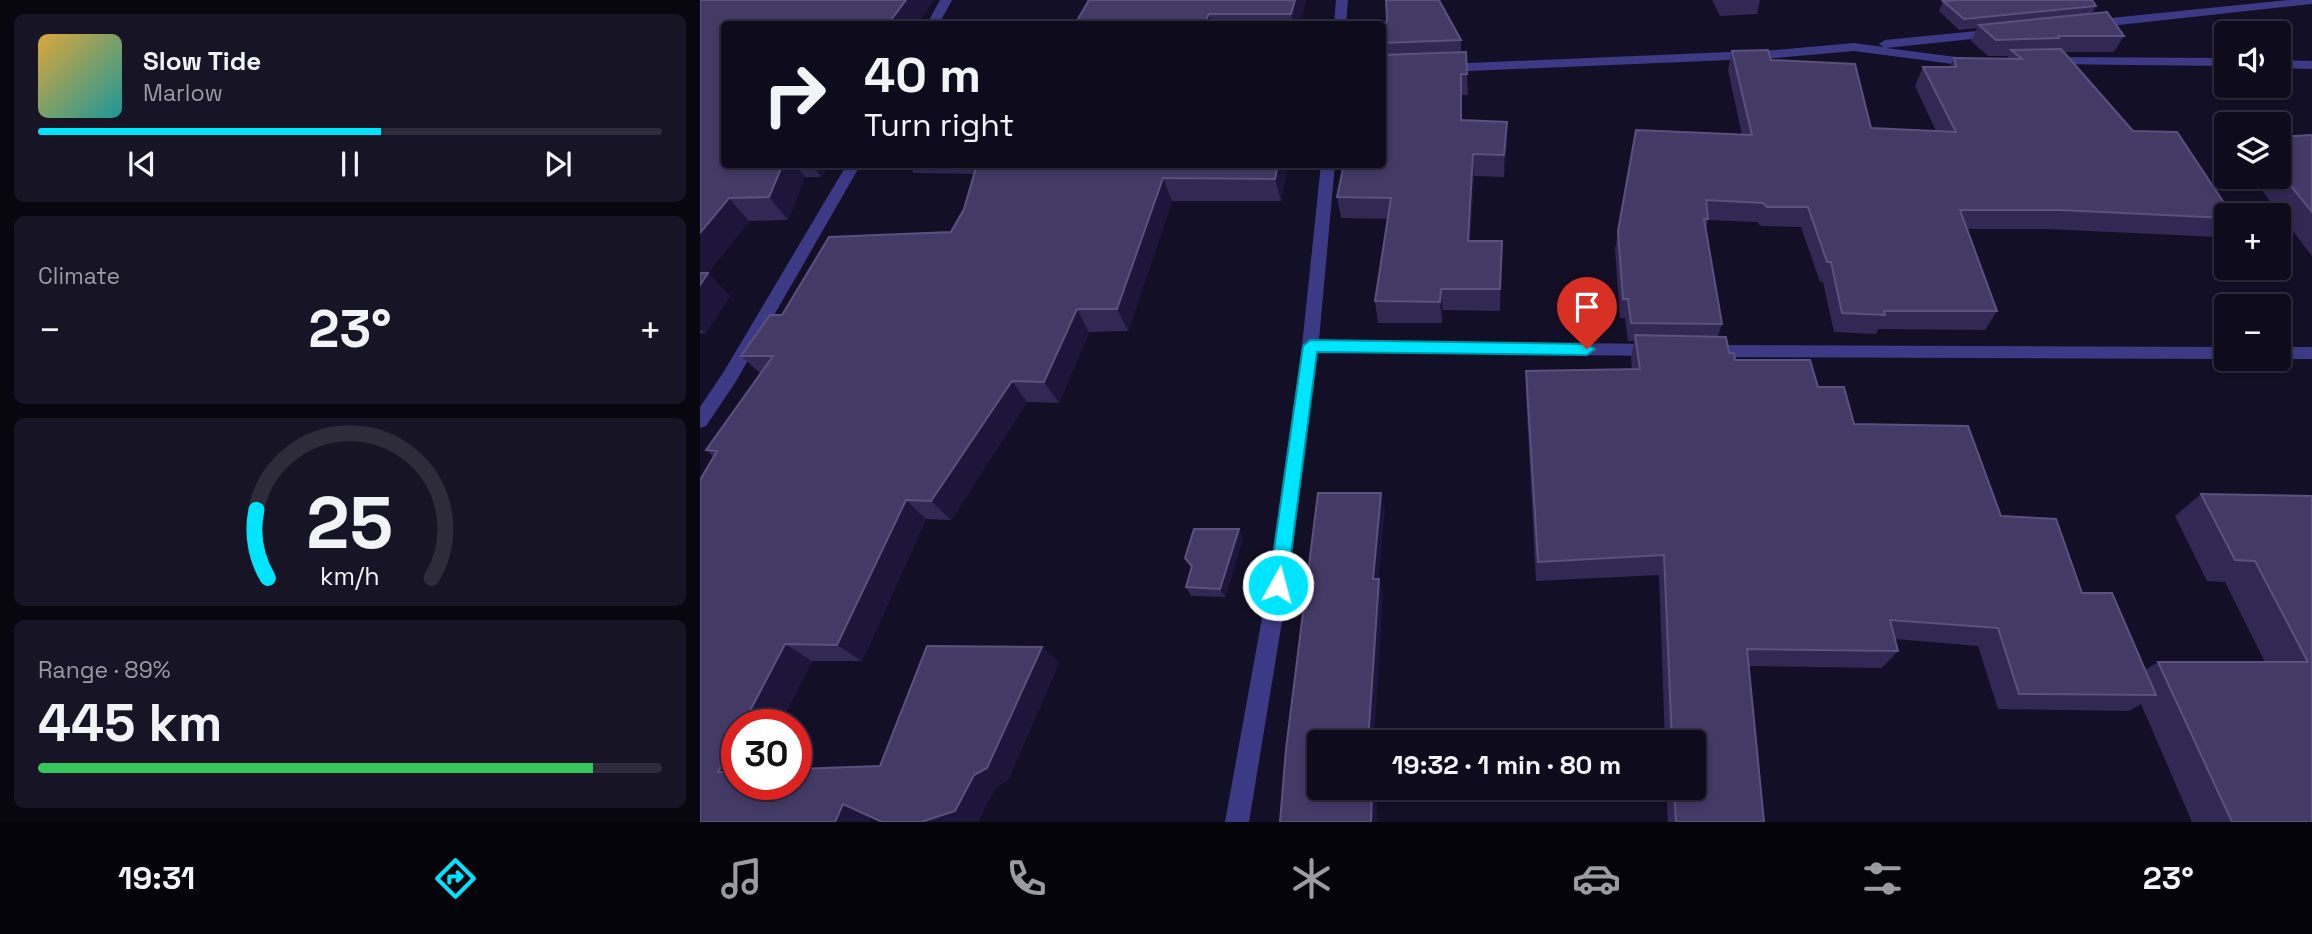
<!DOCTYPE html>
<html lang="en">
<head>
<meta charset="utf-8">
<style>
  :root { --surface:#0e0b1c; --page:#171425; --text:#f1f3f6; --muted:#9b9ba3; --line:#2e2b3b; --accent:#00e5ff }
  body { margin:0; font-family:"Space Grotesk",sans-serif; background:var(--page); color:var(--text); height:100vh; display:flex; flex-direction:column; font-size:26px; white-space:nowrap }
  * { box-sizing:border-box; margin:0 }
  p { font-size:23px; color:var(--muted) }
  .icon { flex:none; width:38px; height:38px; fill:none; stroke:currentColor; stroke-width:2; stroke-linecap:round; stroke-linejoin:round }
  .map { position:relative; flex:1; overflow:hidden }
  .panel { display:flex; flex-direction:column; gap:14px; padding:14px; background:#08060f; width:700px }
  .panel>* { flex:none }
  .hud { position:absolute; left:21px; top:21px; width:665px; height:147px; border-radius:7px; box-shadow:0 4px 10px #0003,0 0 0 2px var(--line); background:#0e0b1c; color:var(--text); overflow:hidden }
  .fabs { position:absolute; left:1514px; top:21px; display:grid; gap:14px }
  .fabs a { display:grid; place-items:center; width:77px; height:77px; border-radius:7px; background:var(--surface); box-shadow:0 4px 10px #0003,0 0 0 2px var(--line); font-size:35px }
  .speed { position:absolute; left:21px; top:709px; display:flex; gap:14px; font-size:35px; font-weight:700; text-align:center }
  .speed>* { display:grid; place-content:center; width:91px; height:91px; border-radius:50%; background:var(--surface); box-shadow:0 4px 10px #0003,0 0 0 2px var(--line); line-height:1 }
  .speed .limit { border:10px solid #d22; background:#fff; color:#111 }
  .pin { position:absolute; display:grid; place-items:center; width:60px; height:60px; color:#fff; margin:-72px -30px; border-radius:50% 50% 50% 0; rotate:-45deg; box-shadow:0 0 7px #0007 }
  .pin .icon { rotate:45deg }
  .me { position:absolute; width:77px; margin:-38px; rotate:7deg; stroke-linejoin:round; filter:drop-shadow(0 0 5px #0008) }
  .turn { display:flex; align-items:center; gap:24px; height:147px; padding:0 28px; font-size:32px }
  .turn .icon { width:91px; height:91px; stroke-width:2.5 }
  .turn b { display:block; font-size:49px; line-height:60px }
  .big { font-size:52px; font-weight:700; line-height:1.1 }
  .panel .widget { flex:1; display:flex; flex-direction:column; justify-content:center; gap:10px; min-width:0; padding:0 24px; border-radius:10px; background:var(--page) }
  .panel .dial { align-items:center; gap:0 }
  .dial svg { height:182px; overflow:visible; fill:none; stroke:var(--line); stroke-width:7; stroke-linecap:round; text-anchor:middle }
  .dial text { fill:var(--text); stroke:none }
  .song { display:flex; align-items:center; gap:21px }
  .cover { width:84px; height:84px; border-radius:10px; background:linear-gradient(135deg,hsl(40 70% 55%),hsl(180 70% 35%)) }
  .played { height:7px; border-radius:4px; background:linear-gradient(90deg,var(--accent) 55%,var(--line) 55%) }
  .keys { display:flex; justify-content:space-around; direction:ltr }
  .heat { display:flex; justify-content:space-between; align-items:center; font-size:38px; direction:ltr }
  .charge { height:10px; border-radius:5px; background:linear-gradient(90deg,#34c759 89%,var(--line) 0) }
  .trip { position:absolute; left:607px; top:730px; width:399px; height:70px; border-radius:7px; background:var(--surface); box-shadow:0 4px 10px #0003,0 0 0 2px var(--line); font-weight:700; line-height:70px; text-align:center }
  .dock { display:flex; height:112px; justify-content:space-around; align-items:center; background:#06040b; color:var(--muted) }
  .dock .icon { width:49px; height:49px }
  .dock .active { color:var(--accent) }
  .dock b { font-size:32px; color:var(--text) }
  main { display:flex; flex:1; min-height:0 }
  .map>svg:first-child { display:block }
  .lines { fill:none; stroke-linecap:round; stroke-linejoin:round }
  .street { fill:#3d3a85; fill-rule:evenodd }
  .wall { fill:#312854 }
  .shaded-wall { fill:#1d163a }
  .building { fill:#433a66; stroke:#5a527e; stroke-width:2 }
  .route { fill:#00e5ff; stroke:#0095a6; stroke-width:2 }
</style>
</head>
<body>
<main>
<section class="panel">
<div class="widget">
<div class="song"><i class="cover"></i><div><b>Slow Tide</b><p>Marlow</p></div></div>
<div class="played"></div>
<div class="keys"><svg class="icon" aria-label="previous" viewBox="0 0 24 24"><path d="M18 5L8 12l10 7zM5 5v14"/></svg><svg class="icon" aria-label="pause" viewBox="0 0 24 24"><path d="M8 5v14M16 5v14"/></svg><svg class="icon" aria-label="next" viewBox="0 0 24 24"><path d="M6 5l10 7-10 7zM19 5v14"/></svg></div>
</div>
<div class="widget"><p>Climate</p>
<div class="heat"><a>−</a><b class="big">23°</b><a>+</a></div>
</div>
<div class="widget dial"><svg viewBox="0 0 100 80">
<path d="M14 69A42 42 0 1 1 86 69"/>
<path d="M14 69A42 42 0 0 1 9 39" stroke="#00e5ff"/>
<text x="50" y="56" font-size="32" font-weight="700">25</text>
<text x="50" y="72" font-size="11">km/h</text>
</svg></div>
<div class="widget"><p>Range · 89%</p><b class="big">445 km</b><div class="charge"></div></div>
</section>
<div class="map">
<svg width="1612" height="822" viewBox="0 0 1612 822">
  <rect width="100%" height="100%" fill="#130f26"/>
  <g class="lines">
    <!-- street -->
    <g class="street">
      <polygon points="240,0 252,0 239,24 227,24"/>
      <polygon points="636,0 648,0 646,24 634,24"/>
      <polygon points="1589,0 1612,0 1612,4 1391,28 1385,24 1391,20"/>
      <polygon points="1297,29 1303,33 1301,36 1186,48 1280,60 1280,66 1276,67 1154,51 1076,58 745,72 739,68 745,64 1076,50 1154,43 1184,47 1179,44 1185,40"/>
      <polygon points="1349,57 1526,58 1526,66 1345,64 1345,58"/>
      <polygon points="1578,60 1612,61 1612,69 1578,68"/>
      <polygon points="147,164 161,164 35,383 6,426 0,428 0,407 23,373"/>
      <polygon points="621,164 635,164 619,340 957,344 965,350 957,356 617,352 588,585 549,822 525,822 568,585 602,346"/>
      <polygon points="1006,345 1526,347 1528,359 1006,357 998,351"/>
      <polygon points="1578,347 1612,347 1612,359 1576,359 1578,359"/>
    </g>
  </g>
  <!-- wall -->
  <g class="wall">
    <polygon points="0,0 234,0 217,24 24,24 24,164 129,164 121,177 105,177 88,220 49,221 8,273 30,296 5,334 0,333"/>
    <polygon points="389,0 606,0 599,24 375,24"/>
    <polygon points="1012,0 1060,0 1057,14 1020,16"/>
    <polygon points="1243,1 1396,6 1392,13 1424,36 1414,52 1364,52 1433,131 1526,215 1526,227 1517,237 1347,229 1267,229 1297,311 1285,330 1178,329 1176,334 1134,332 1123,282 1120,282 1101,227 1061,226 1057,222 1008,220 1006,230 1022,324 1018,336 1035,360 1118,387 1154,424 1301,516 1382,593 1445,670 1458,662 1565,662 1525,582 1507,581 1475,516 1501,494 1612,496 1612,822 1492,822 1441,704 1429,711 1298,709 1278,646 1195,639 1198,651 1182,668 1049,666 1064,822 968,822 966,788 994,788 994,742 965,742 959,575 836,581 826,394 826,371 932,369 931,359 934,341 928,341 925,318 920,318 915,250 918,231 1042,135 1028,70 1032,51 1071,60 1171,128 1236,131 1215,86 1223,67 1250,67 1254,58 1307,59 1308,56 1288,56 1271,41 1277,28 1259,30 1239,11"/>
    <polygon points="682,38 761,40 761,52 766,52 768,95 762,95 762,120 807,122 807,144 804,177 774,176 770,241 802,241 800,311 743,310 742,323 678,323 675,301 687,219 641,218 637,197 682,164"/>
    <polygon points="1612,135 1612,256 1552,177 1578,177 1578,137"/>
    <polygon points="208,164 588,164 581,201 472,201 428,331 389,332 359,403 327,402 251,520 226,519 162,661 112,661 80,724 37,724 37,784 180,766 342,647 359,663 308,780 296,787 170,817 168,822 0,822 14,457 6,450 61,374 41,356 82,315 251,232 264,209 274,174 214,173"/>
    <polygon points="543,538 525,597 491,596 486,587 491,568 485,558"/>
  </g>
  <!-- shaded-wall -->
  <g class="shaded-wall">
    <polygon points="206,0 234,0 217,24 188,24"/>
    <polygon points="595,0 606,0 599,24 594,24 591,14"/>
    <polygon points="509,14 512,24 504,24"/>
    <polygon points="761,74 762,95 762,141 761,120"/>
    <polygon points="807,122 807,144 804,177 804,155"/>
    <polygon points="773,154 774,176 769,262 768,241"/>
    <polygon points="83,164 95,164 105,177 88,220 69,197"/>
    <polygon points="112,164 129,164 121,177"/>
    <polygon points="578,164 588,164 581,201 575,179"/>
    <polygon points="463,178 472,201 428,331 417,309"/>
    <polygon points="29,198 49,221 0,283 0,233"/>
    <polygon points="802,241 802,263 800,311 800,289"/>
    <polygon points="8,273 30,296 5,334 0,329 0,285"/>
    <polygon points="741,289 743,310 742,323 740,302"/>
    <polygon points="377,309 389,332 359,403 344,382"/>
    <polygon points="312,381 327,402 251,520 231,501"/>
    <polygon points="681,493 685,510 677,595 673,579"/>
    <polygon points="206,500 226,519 162,661 137,645"/>
    <polygon points="539,529 543,538 525,597 520,589"/>
    <polygon points="679,579 683,595 674,742 668,742"/>
    <polygon points="85,644 112,661 80,724 43,724"/>
    <polygon points="342,647 359,663 308,780 296,787 278,822 221,822"/>
    <polygon points="37,736 37,780 18,772"/>
    <polygon points="672,788 677,788 677,822 671,822"/>
    <polygon points="143,804 171,816 168,822 135,822"/>
  </g>
  <!-- building -->
  <g class="building">
    <polygon points="0,0 206,0 188,24 24,24 24,164 83,164 69,197 29,198 0,233"/>
    <polygon points="389,0 595,0 591,14 509,14 504,24 375,24"/>
    <polygon points="686,0 739,0 761,40 682,43 682,38 687,19"/>
    <polygon points="1259,0 1392,0 1396,6 1264,19 1243,1"/>
    <polygon points="1407,12 1424,36 1358,36 1359,38 1296,40 1279,25"/>
    <polygon points="1361,49 1433,131 1477,132 1532,215 1526,215 1526,218 1360,210 1260,210 1297,311 1184,311 1185,315 1142,313 1131,262 1127,262 1108,207 1067,207 1063,203 1006,200 1008,219 1004,219 1022,324 931,323 928,299 923,299 918,231 936,130 1052,135 1032,51 1068,50 1071,60 1155,64 1171,128 1256,132 1223,67 1256,67 1254,58 1322,59 1311,50"/>
    <polygon points="766,52 767,74 761,74 761,120 807,122 804,155 773,154 768,241 802,241 800,289 741,289 740,302 675,301 691,198 637,197 644,164 682,164 682,55"/>
    <polygon points="1612,135 1612,212 1578,170 1578,137"/>
    <polygon points="277,164 578,164 575,179 463,178 417,309 377,309 344,382 312,381 231,501 206,500 137,645 85,644 43,724 37,724 37,736 18,772 37,772 37,784 96,784 96,769 180,766 227,646 342,647 287,768 274,775 255,811 221,822 182,822 143,804 135,822 0,822 0,480 17,451 6,450 73,356 41,356 70,315 82,315 129,237 251,232 264,209"/>
    <polygon points="0,273 8,273 0,285"/>
    <polygon points="935,335 1026,337 1029,353 1034,353 1035,360 1110,360 1118,387 1144,387 1154,424 1268,426 1301,516 1356,519 1382,593 1412,593 1456,695 1319,694 1298,628 1190,620 1198,651 1047,649 1064,822 976,822 974,788 994,788 994,742 972,742 964,555 838,562 826,371 940,369"/>
    <polygon points="618,493 681,493 673,579 679,579 668,742 620,742 620,788 672,788 671,822 580,822 586,749"/>
    <polygon points="1501,494 1612,496 1612,822 1532,822 1458,662 1608,662 1555,561 1535,560"/>
    <polygon points="494,529 539,529 520,589 486,587 492,566 485,558"/>
  </g>
  <!-- route -->
  <polygon class="route" points="610,340 887,344 895,349 887,355 617,352 587,585 585,591 578,593 572,591 569,585 603,346"/>
</svg>
<div class="fabs">
<a><svg class="icon" aria-label="sound" viewBox="0 0 24 24"><path d="M4 9h4l5-4v14l-5-4H4zM17 9q2 3 0 6"/></svg></a>
<a><svg class="icon" aria-label="layers" viewBox="0 0 24 24"><path d="M12 4l9 5-9 5-9-5zM3 14l9 5 9-5"/></svg></a>
<a>+</a>
<a>−</a>
</div>
<div class="speed"><div class="limit">30</div></div>
<div class="pin" style="left:887px;top:349px;background:#d93025"><svg class="icon" aria-label="arrive" viewBox="0 0 24 24"><path d="M6 21V4h12l-3 4 3 4H6"/></svg></div>
<svg class="me" style="left:578px;top:585px" viewBox="-20 -20 40 40"><circle r="17" fill="#00e5ff" stroke="#fff" stroke-width="3"/><path d="M0-11L8 9 0 5-8 9z" fill="#fff"/></svg>
<div class="trip">19:32 · 1 min · 80 m</div>
<div class="hud">
<div class="turn"><svg class="icon" aria-label="right" viewBox="0 0 24 24"><path d="M7 20v-9h11M14 6l5 5-5 5"/></svg><div><b>40 m</b>Turn right</div></div>
</div>
</div>
</main>
<nav class="dock">
<b>19:31</b>
<svg class="icon active" aria-label="directions" viewBox="0 0 24 24"><path d="M12 3l9 9-9 9-9-9zM9 14v-3h6M13 9l2 2-2 2"/></svg>
<svg class="icon" aria-label="music" viewBox="0 0 24 24"><path d="M9 18V5l10-2v13"/><circle cx="6" cy="18" r="3"/><circle cx="16" cy="16" r="3"/></svg>
<svg class="icon" aria-label="phone" viewBox="0 0 24 24"><path d="M5 4h4l2 5-3 2q2 4 5 5l2-3 5 2v4C11 20 4 13 5 4z"/></svg>
<svg class="icon" aria-label="climate" viewBox="0 0 24 24"><path d="M12 3v18M4 7l16 10M4 17L20 7"/></svg>
<svg class="icon" aria-label="car" viewBox="0 0 24 24"><path d="M5 17H2v-5l4-1 3-4h7l3 4 3 1v5h-3M9 17h6M6 11h13"/><circle cx="7" cy="17" r="2"/><circle cx="17" cy="17" r="2"/></svg>
<svg class="icon" aria-label="filters" viewBox="0 0 24 24"><path d="M4 7h16M4 17h16"/><circle cx="9" cy="7" r="2"/><circle cx="15" cy="17" r="2"/></svg>
<b>23°</b>
</nav>
</body>
</html>
